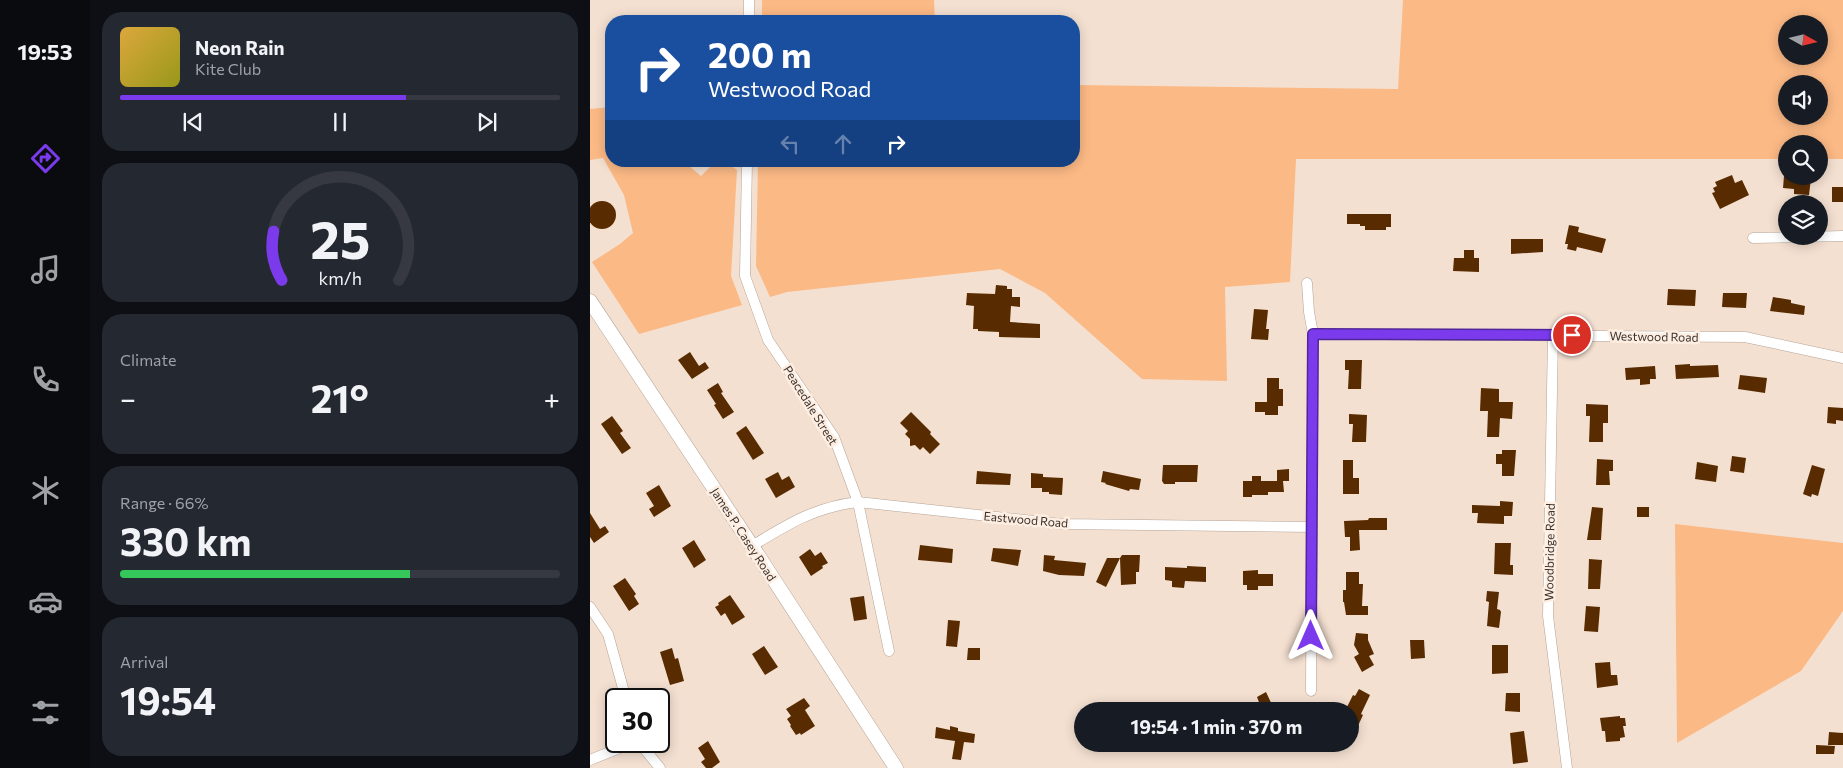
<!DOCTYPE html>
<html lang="en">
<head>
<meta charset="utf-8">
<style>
  :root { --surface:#171b24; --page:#242831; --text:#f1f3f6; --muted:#9ea1a6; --line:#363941; --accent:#7c3aed }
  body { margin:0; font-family:Commissioner,sans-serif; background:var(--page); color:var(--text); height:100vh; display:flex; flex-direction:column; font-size:19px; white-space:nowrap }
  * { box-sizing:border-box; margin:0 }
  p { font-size:16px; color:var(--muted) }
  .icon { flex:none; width:28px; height:28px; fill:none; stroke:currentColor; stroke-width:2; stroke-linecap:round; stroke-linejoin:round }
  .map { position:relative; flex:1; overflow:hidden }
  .details { display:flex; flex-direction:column; gap:12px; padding:12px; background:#0d0f14; width:500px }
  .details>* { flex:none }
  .guide { position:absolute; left:15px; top:15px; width:475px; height:152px; border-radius:20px; box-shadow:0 2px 12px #0003; background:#1a4fa0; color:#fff; overflow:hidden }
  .needle { width:32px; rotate:98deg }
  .buttons { position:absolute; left:1188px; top:15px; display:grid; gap:10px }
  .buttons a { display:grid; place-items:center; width:50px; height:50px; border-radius:50%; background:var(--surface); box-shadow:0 2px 12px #0003; font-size:25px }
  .speed { position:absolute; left:15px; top:688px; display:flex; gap:10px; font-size:25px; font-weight:700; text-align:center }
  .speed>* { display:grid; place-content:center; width:65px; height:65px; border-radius:50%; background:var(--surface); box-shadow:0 2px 12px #0003; line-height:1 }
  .speed .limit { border:2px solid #111; border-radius:8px; background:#fff; color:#111 }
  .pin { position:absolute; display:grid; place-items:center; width:42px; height:42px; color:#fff; margin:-21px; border:2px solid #fff; border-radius:50%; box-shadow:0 1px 5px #0007 }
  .me { position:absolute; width:55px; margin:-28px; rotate:0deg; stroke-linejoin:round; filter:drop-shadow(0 0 4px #0008) }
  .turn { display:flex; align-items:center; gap:18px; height:105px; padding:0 20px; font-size:22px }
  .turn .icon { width:65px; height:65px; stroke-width:2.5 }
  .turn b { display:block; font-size:35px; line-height:42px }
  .lanes { display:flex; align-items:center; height:48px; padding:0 20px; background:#0003; justify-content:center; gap:25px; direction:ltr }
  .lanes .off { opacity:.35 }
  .big { font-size:38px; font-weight:700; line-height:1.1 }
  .details .widget { flex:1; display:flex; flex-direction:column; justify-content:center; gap:8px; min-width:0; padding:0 18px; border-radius:20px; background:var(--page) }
  .details .dial { align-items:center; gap:0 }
  .dial svg { height:130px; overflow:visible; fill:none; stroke:var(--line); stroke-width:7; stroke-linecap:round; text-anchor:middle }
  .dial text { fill:var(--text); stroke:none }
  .song { display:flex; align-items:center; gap:15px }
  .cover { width:60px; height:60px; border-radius:8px; background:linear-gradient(135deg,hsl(40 70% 55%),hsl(60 70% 35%)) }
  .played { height:5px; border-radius:2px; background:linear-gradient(90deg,var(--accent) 65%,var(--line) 65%) }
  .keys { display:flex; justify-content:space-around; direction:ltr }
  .heat { display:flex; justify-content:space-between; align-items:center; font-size:28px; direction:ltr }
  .charge { height:8px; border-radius:4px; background:linear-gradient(90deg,#34c759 66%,var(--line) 0) }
  .trip { position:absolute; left:484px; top:702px; width:285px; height:50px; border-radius:25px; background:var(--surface); box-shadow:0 2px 12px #0003; font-weight:700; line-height:50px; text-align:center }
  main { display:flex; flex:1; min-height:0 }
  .tab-bar { display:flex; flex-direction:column; width:90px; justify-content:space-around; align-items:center; background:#090b0e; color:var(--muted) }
  .tab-bar .icon { width:35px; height:35px }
  .tab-bar .current { color:var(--accent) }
  .tab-bar b { font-size:22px; color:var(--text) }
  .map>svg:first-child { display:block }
  .green { fill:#fbb985; fill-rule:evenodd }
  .building { fill:#582c00 }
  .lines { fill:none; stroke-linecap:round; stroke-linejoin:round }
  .street-casing { stroke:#b6a395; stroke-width:11 }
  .secondary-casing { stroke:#b6a395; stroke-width:15 }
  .street { stroke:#fff; stroke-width:10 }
  .secondary { stroke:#fff; stroke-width:14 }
  .route-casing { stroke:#51269a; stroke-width:12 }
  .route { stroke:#7c3aed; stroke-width:9 }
  .labels { text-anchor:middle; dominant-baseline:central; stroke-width:5; stroke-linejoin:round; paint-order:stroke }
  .street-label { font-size:12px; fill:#39322c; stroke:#feeee2 }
</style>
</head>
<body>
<main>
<nav class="tab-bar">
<b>19:53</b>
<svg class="icon current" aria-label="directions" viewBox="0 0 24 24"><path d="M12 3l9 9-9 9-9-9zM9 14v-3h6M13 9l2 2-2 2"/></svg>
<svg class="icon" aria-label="music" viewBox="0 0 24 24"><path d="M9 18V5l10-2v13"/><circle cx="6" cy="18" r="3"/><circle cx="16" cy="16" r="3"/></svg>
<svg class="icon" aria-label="phone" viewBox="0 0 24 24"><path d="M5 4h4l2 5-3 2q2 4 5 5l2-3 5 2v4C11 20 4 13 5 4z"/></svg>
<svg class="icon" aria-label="climate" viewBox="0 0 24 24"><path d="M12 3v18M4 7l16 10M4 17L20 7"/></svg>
<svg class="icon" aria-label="car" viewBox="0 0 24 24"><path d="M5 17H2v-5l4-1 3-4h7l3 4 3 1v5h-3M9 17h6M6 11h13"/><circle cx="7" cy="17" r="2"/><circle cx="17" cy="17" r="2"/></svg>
<svg class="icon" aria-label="filters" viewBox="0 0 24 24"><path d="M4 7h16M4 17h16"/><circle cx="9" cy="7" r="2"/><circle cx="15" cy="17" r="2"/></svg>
</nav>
<section class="details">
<div class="widget">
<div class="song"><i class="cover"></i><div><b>Neon Rain</b><p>Kite Club</p></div></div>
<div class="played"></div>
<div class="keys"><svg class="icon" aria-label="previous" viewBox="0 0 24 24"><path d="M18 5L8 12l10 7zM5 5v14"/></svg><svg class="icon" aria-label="pause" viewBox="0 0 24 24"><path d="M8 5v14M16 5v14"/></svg><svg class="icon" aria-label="next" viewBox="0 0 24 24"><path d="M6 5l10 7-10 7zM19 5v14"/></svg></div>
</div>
<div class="widget dial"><svg viewBox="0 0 100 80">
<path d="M14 69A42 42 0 1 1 86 69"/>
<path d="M14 69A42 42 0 0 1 9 39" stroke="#7c3aed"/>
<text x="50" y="56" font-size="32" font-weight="700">25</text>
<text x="50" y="72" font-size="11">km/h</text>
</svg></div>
<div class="widget"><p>Climate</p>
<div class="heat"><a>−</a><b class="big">21°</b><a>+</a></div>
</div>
<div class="widget"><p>Range · 66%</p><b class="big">330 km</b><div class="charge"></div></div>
<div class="widget"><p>Arrival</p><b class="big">19:54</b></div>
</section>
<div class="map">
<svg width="1253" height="768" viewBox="0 0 1253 768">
  <rect width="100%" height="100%" fill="#f4e0d1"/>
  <!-- green -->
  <g class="green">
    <polygon points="172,0 344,0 345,21 172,21"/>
    <path d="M813,0H1253V159H1229V144H1196V159H706L700,282L635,287L637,381L552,379L455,293L410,269L197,292L180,297L166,266L168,161H484V85L808,89ZM1196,24H1229V56H1196ZM1196,84H1229V116H1196Z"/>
    <polygon points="21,107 21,161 93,161 111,176 126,161 134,161 147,170 141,276 152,305 49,334 2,262 30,244 43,233 34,195 13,158 0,160 0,109"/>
    <polygon points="1085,524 1253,543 1253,611 1211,671 1087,743"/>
  </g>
  <!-- building -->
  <g class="building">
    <polygon points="1142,175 1145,183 1152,180 1159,195 1130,209 1122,193 1125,192 1123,188 1127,186 1125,182"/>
    <polygon points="1194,176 1221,178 1219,195 1204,194 1204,189 1193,188"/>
    <rect x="1242" y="187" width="11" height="15"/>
    <circle cx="12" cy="215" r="14"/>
    <polygon points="757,214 801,214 801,227 796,227 796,230 775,230 775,226 770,226 770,224 757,224"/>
    <polygon points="979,225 989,227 988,232 1016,239 1012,253 987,247 986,251 977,249 978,244 975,244"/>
    <polygon points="921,239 953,239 953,252 921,254"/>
    <polygon points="874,250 884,250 884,258 889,258 889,272 863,271 864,258 874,258"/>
    <polygon points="406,285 417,286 417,289 422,289 422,297 430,297 430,307 421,306 420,322 450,324 450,338 409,337 409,332 388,331 388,329 383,329 384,306 376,305 377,293 405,294"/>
    <polygon points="1078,289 1106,290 1105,306 1077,305"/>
    <polygon points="1133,293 1157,293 1156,308 1132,307"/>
    <polygon points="1183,297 1201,300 1201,303 1215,306 1214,315 1180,311"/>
    <polygon points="664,309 678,310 676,329 679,329 678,340 661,339"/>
    <polygon points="100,352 109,366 115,362 119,368 102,379 88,360"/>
    <polygon points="755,360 772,360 771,389 758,389 759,370 755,370"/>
    <polygon points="1100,364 1100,366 1128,365 1129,377 1086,379 1085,365"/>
    <polygon points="1065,366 1066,379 1060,379 1060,384 1050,385 1050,379 1036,380 1035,368"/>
    <polygon points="1150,375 1177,378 1175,393 1148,389"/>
    <polygon points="677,378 689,378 689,389 693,389 693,406 688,406 688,415 675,415 675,412 665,412 665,402 677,402"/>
    <polygon points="128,383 133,392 131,393 144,412 133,419 124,405 126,404 117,390"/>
    <polygon points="891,388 909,389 909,402 923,402 922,419 910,418 909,437 897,437 898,411 890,411"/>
    <polygon points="996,404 1018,405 1018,423 1013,423 1013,442 999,442 1000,416 996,416"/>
    <polygon points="1238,407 1253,408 1253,421 1246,420 1246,424 1237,423"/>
    <polygon points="321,412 341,432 340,434 350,444 340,454 333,447 330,450 325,445 320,446 320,439 315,434 318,431 310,423"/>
    <polygon points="759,414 777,415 776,442 762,442 763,424 759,424"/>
    <polygon points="22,416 33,431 30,433 41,448 32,454 11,424"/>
    <polygon points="156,426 174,453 163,460 146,433"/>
    <polygon points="912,450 926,450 924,476 912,476 912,464 906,464 906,454 912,454"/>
    <polygon points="1142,456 1156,458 1154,473 1140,471"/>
    <polygon points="1007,459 1023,460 1023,471 1019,471 1020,485 1006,485"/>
    <polygon points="753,460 763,460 763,478 769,478 769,494 753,494"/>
    <polygon points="1107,462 1128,466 1126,482 1105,479"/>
    <polygon points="573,465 608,465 607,482 585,482 585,484 574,484 572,481"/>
    <polygon points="1222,465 1235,469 1228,496 1222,494 1221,497 1213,494"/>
    <polygon points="699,469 699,481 693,481 694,492 678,492 678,495 662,495 662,497 653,497 653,481 662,481 662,476 671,476 671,481 687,481 687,470"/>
    <polygon points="387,471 421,474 420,485 386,484"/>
    <polygon points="513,471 551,479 549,490 540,489 539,491 515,484 516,483 511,482"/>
    <polygon points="188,472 192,480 199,476 205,487 186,498 175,479"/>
    <polygon points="441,473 453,474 453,477 473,478 472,495 459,494 459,492 452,492 452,488 441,488"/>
    <polygon points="69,485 81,506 64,517 59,509 64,506 56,493"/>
    <polygon points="910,501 923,502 922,516 914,516 914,524 887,523 888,513 882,513 882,505 910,506"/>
    <polygon points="1002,507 1013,508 1011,540 997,540"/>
    <rect x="1047" y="507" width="12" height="10"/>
    <polygon points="0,513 10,529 15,526 19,532 4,543 0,537"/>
    <polygon points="779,518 797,518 797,530 769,530 770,550 760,551 760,537 755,537 754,521 778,520"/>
    <polygon points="104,540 116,560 104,568 92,548"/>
    <polygon points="905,543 921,543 920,565 923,565 923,575 904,574"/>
    <polygon points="330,545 363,549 362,563 328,560"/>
    <polygon points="403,548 431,550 428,566 401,561"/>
    <polygon points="220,549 225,556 231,552 238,563 232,566 233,568 221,576 209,557"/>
    <polygon points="454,555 465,556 464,560 496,563 494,576 469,575 453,571"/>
    <polygon points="532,555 550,555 549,572 546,572 546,584 531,585 530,558"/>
    <polygon points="517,558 530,558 516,587 506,582"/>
    <polygon points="999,559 1012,560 1010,589 998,589"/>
    <polygon points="597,566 616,567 616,582 595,581 594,588 582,587 582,581 575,580 575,567 597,568"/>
    <polygon points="668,570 668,574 683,574 683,586 668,586 668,590 657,590 657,585 653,585 653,571"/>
    <polygon points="756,572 769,572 769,584 773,584 772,606 778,606 778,615 756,615 754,602 753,602 753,590 756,590"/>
    <polygon points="35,578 46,594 44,596 49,604 39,611 23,586"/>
    <polygon points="897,591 909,592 907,609 910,610 911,612 909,628 897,626 899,602 896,601"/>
    <polygon points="140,595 155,617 142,625 135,613 131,616 125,607 129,605 128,603"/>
    <polygon points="274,596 277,619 264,621 260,598"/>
    <polygon points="996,606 1010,607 1008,632 994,631"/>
    <polygon points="358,620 370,621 367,647 356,646"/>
    <polygon points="766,633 778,634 778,640 784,654 779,656 784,665 772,672 764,657 769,654 764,645"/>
    <polygon points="820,640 834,640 835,658 821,659"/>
    <polygon points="902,645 918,645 918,673 902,674"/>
    <polygon points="174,646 188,667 175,675 162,654"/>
    <polygon points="82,648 85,659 88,658 94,681 80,685 70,652"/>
    <polygon points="378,648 390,648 390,660 377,660"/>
    <polygon points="1020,662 1021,675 1027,675 1028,685 1007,688 1005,663"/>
    <polygon points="769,689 780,695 771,714 773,715 767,728 760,725 760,711 755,711 763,695 765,696"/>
    <polygon points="676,692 685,711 657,711 670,705 667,697"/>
    <polygon points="916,693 930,693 930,712 915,711"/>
    <polygon points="214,698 220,706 215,710 225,726 211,735 210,733 206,735 200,726 201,725 197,719 201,716 196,709"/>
    <polygon points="1030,716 1030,718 1035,718 1036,726 1033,726 1035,737 1030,738 1030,741 1016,742 1015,731 1012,731 1010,718"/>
    <polygon points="360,726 368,728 368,731 385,734 384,743 374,742 371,760 362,759 365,741 345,738 346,727 360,730"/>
    <polygon points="934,731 938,762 923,764 920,733"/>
    <polygon points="1239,732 1253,733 1253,745 1238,745"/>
    <polygon points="118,741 130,762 122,768 116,768 111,762 115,759 108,748"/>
    <polygon points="1226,745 1245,746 1244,754 1226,754"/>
  </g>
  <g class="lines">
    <defs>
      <g id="street">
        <polyline points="159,21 159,0"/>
        <polyline points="157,161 155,276 178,340 244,437 268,502 299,651"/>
        <polyline points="1163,238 1253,236"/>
        <polyline points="717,283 719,312 723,334 721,691"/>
        <polyline points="723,334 1155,337 1253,358"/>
        <polyline points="963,335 958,616 977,768"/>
        <path d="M162,546C198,524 225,507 268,502L471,524L721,527"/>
        <polyline points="0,607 18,634 36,699"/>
        <polyline points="48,741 70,768"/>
        <polyline points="0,760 47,741"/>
      </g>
      <polyline id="secondary" points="0,301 162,546 306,768"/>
    </defs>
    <!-- street casing -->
    <use href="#street" class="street-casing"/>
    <!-- secondary casing -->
    <use href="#secondary" class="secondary-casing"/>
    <!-- street -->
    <use href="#street" class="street"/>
    <!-- secondary -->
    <use href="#secondary" class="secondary"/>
  </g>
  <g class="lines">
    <defs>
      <polyline id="route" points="721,636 723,334 982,335"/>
    </defs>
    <!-- route casing -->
    <use href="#route" class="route-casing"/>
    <!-- route -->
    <use href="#route" class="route"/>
  </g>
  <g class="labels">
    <!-- street labels -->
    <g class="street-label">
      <text transform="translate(1064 336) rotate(1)">Westwood Road</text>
      <text transform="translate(221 405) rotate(58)">Peacedale Street</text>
      <text transform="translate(436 519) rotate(5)">Eastwood Road</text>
      <text transform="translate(154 534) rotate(57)">James P. Casey Road</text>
      <text transform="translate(959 552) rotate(-89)">Woodbridge Road</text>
    </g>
  </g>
</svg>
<div class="buttons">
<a><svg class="needle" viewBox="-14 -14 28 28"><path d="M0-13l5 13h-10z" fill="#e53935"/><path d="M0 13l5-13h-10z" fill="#9ea1a6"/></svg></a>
<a><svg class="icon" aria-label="sound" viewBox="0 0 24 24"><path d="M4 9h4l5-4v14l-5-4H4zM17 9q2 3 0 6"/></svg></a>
<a><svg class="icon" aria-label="search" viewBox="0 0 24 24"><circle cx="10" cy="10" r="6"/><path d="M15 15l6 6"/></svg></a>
<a><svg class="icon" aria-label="layers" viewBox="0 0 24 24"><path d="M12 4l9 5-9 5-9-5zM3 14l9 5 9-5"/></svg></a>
</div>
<div class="speed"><div class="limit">30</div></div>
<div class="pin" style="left:982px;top:335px;background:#d93025"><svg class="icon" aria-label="arrive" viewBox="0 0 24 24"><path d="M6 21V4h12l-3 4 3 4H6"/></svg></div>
<svg class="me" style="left:721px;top:636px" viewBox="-20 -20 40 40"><path d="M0-17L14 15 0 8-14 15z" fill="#7c3aed" stroke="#fff" stroke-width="4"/></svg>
<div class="trip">19:54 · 1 min · 370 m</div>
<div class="guide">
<div class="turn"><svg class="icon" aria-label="right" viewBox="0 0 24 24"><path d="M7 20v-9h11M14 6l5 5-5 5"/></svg><div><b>200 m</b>Westwood Road</div></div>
<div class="lanes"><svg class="icon off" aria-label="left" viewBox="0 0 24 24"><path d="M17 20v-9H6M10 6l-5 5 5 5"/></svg><svg class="icon off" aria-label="ahead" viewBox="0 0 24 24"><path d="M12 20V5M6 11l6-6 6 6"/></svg><svg class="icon" aria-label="right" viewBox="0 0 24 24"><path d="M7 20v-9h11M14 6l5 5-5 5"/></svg></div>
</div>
</div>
</main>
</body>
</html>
